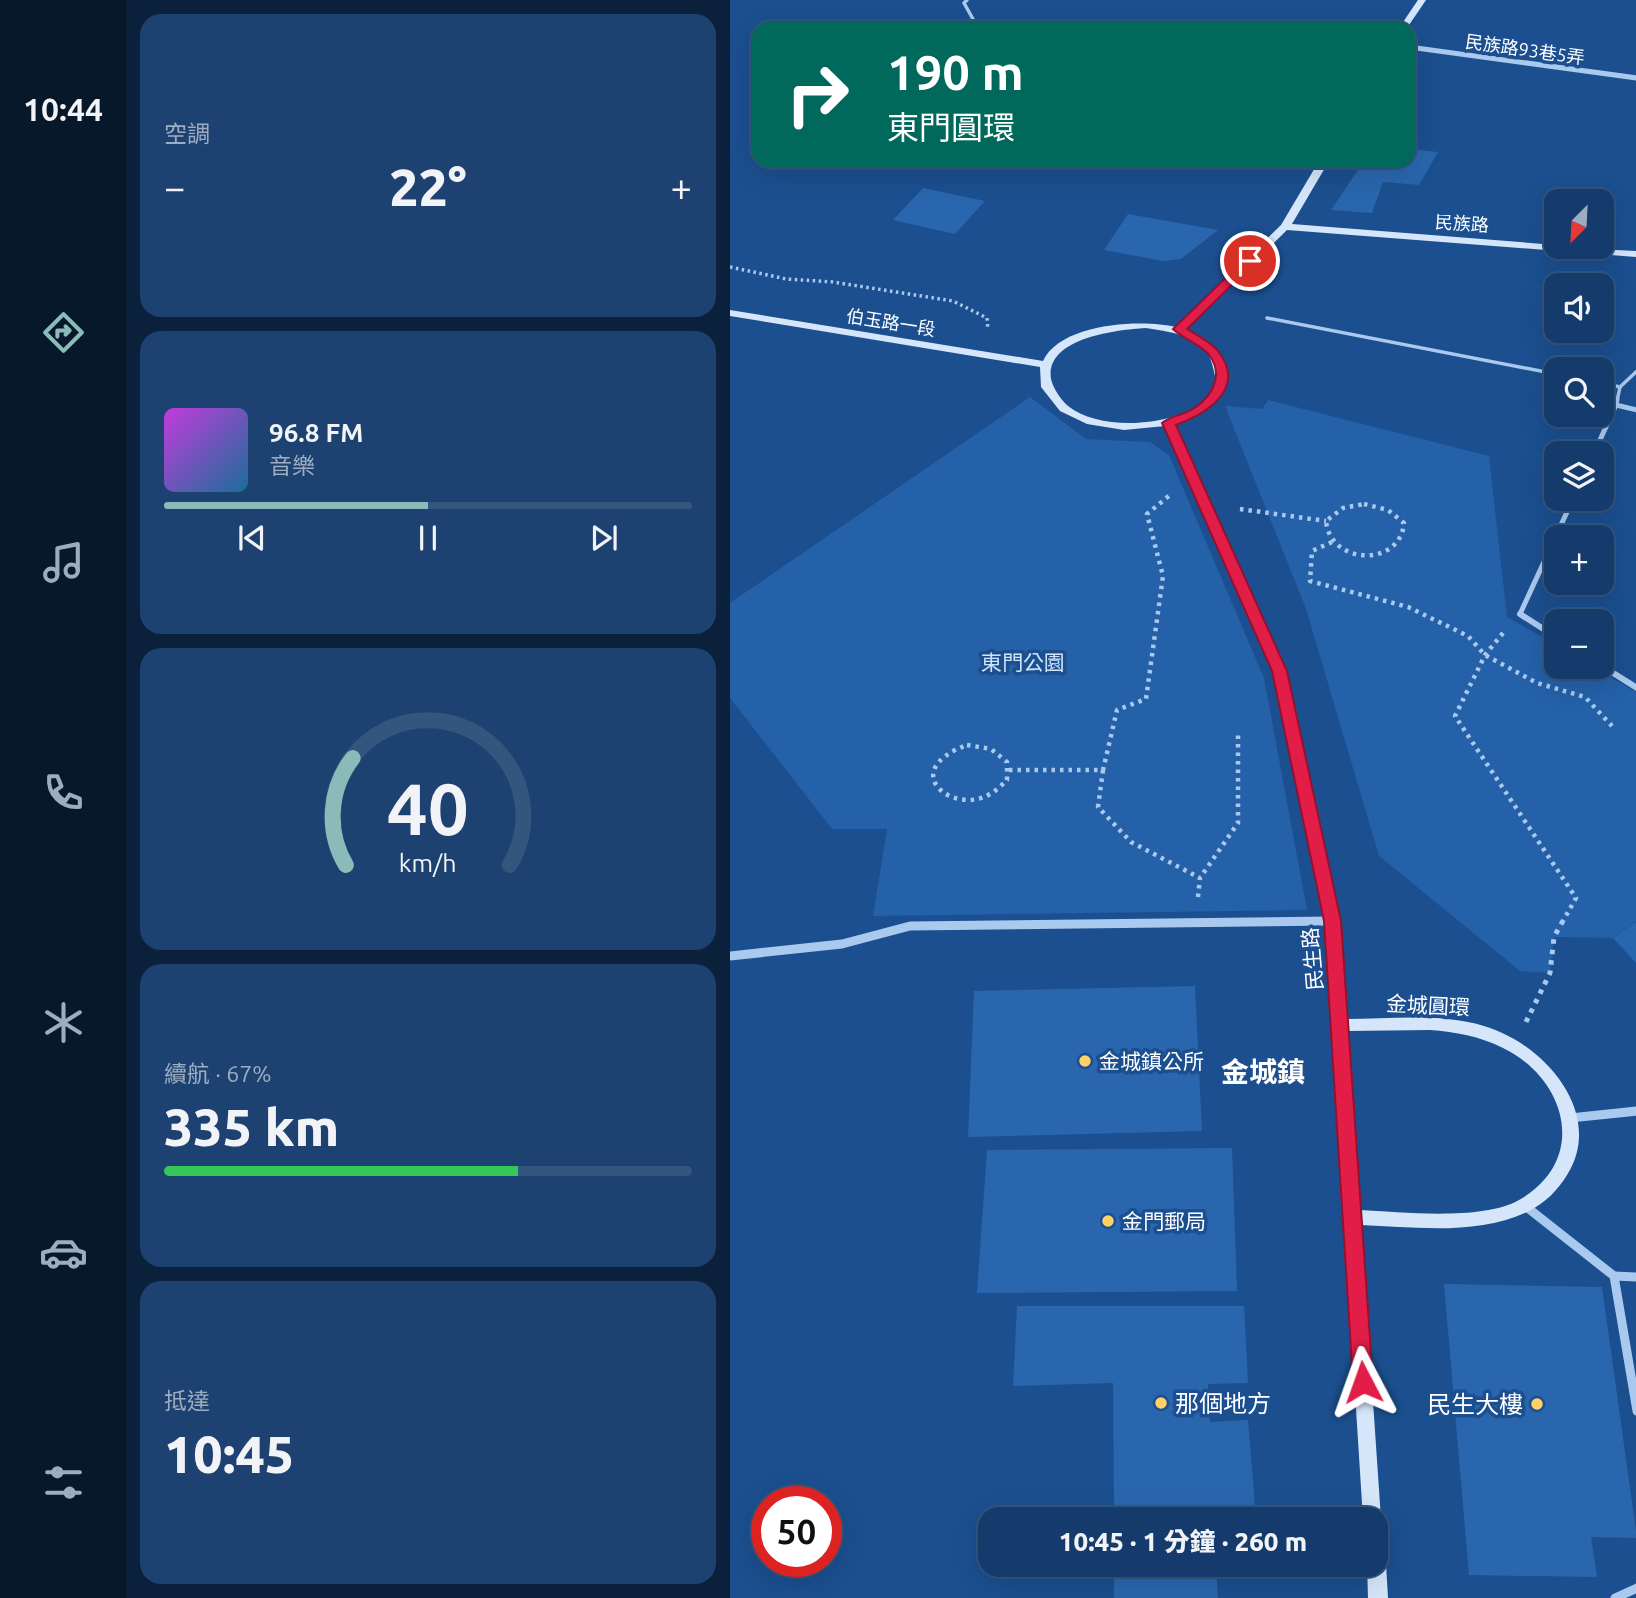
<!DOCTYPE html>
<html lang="zh-TW">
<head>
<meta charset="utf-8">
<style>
  :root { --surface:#143b6b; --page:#1d4271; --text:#f1f3f6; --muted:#9dadc1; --line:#33557e; --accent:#8bbbb9 }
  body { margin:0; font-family:Ubuntu,"Noto Sans TC",sans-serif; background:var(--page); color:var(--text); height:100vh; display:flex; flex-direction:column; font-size:26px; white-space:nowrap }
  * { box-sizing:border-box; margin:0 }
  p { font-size:23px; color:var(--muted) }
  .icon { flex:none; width:38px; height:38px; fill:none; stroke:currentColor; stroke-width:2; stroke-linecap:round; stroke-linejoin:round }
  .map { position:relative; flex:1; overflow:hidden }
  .sheet { display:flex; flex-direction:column; gap:14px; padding:14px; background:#0b203b; width:604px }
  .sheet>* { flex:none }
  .hud { position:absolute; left:21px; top:21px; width:665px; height:147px; border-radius:21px; box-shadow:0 7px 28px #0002,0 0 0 2px var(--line); background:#00695c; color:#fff; overflow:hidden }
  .needle { width:46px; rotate:204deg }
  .fabs { position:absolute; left:814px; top:189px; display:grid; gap:14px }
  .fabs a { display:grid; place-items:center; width:70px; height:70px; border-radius:14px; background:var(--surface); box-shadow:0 7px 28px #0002,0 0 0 2px var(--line); font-size:35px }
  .speed { position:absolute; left:21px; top:1486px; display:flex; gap:14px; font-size:35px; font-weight:700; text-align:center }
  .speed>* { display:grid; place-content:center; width:91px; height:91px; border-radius:50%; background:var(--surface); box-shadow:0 7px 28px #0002,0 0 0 2px var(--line); line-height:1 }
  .speed .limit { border:10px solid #d22; background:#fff; color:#111 }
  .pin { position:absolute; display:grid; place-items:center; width:60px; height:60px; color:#fff; margin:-30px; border:4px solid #fff; border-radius:50%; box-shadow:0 2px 7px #0007 }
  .me { position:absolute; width:77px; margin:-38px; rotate:356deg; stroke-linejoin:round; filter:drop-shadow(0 0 5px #0008) }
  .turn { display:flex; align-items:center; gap:24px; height:147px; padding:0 21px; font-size:32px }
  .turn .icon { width:91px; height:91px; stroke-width:2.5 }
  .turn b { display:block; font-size:49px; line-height:60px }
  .big { font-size:52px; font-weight:800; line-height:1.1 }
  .sheet .tile { flex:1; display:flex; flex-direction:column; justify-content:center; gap:10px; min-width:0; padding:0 24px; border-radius:21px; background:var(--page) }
  .sheet .dial { align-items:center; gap:0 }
  .dial svg { height:182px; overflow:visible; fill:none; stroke:var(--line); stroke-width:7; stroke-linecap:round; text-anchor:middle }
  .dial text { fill:var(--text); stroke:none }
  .song { display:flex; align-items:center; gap:21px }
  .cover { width:84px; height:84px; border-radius:10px; background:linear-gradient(135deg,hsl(290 70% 55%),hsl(200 70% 35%)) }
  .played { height:7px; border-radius:4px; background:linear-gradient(90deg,var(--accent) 50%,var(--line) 50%) }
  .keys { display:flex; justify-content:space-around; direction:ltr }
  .heat { display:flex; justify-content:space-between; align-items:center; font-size:38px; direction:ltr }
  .charge { height:10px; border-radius:5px; background:linear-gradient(90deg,#34c759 67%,var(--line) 0) }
  .trip { position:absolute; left:248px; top:1507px; width:410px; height:70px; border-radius:21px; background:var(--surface); box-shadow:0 7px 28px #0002,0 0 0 2px var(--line); font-weight:800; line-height:70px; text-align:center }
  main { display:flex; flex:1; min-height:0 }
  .tab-bar { display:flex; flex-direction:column; width:126px; justify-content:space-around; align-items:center; background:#08182b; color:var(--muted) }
  .tab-bar .icon { width:49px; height:49px }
  .tab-bar .active { color:var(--accent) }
  .tab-bar b { font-size:32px; color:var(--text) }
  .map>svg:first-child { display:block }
  .green { fill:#2461a8 }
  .building { fill:#2a66ad }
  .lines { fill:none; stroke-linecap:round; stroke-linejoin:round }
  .path-far2 { stroke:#a9c9ee; stroke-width:3.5; stroke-dasharray:2.5 3.5; stroke-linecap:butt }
  .path-far1 { stroke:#a9c9ee; stroke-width:4.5; stroke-dasharray:3.5 5; stroke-linecap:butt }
  .path { stroke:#a9c9ee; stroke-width:5; stroke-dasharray:4.5 6; stroke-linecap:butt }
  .lane-far1 { stroke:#a9c9ee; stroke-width:3.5 }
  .lane { stroke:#a9c9ee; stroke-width:5 }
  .street-far2 { stroke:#a9c9ee; stroke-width:5 }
  .street-far1 { stroke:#a9c9ee; stroke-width:6 }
  .street { stroke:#a9c9ee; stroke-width:9 }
  .secondary { fill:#d6e6fa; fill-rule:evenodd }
  .route { fill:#e11d48; stroke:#92132f; stroke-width:2 }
  .poi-dot { fill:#ffd166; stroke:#1b4f8f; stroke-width:2.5 }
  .labels { text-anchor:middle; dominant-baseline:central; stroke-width:7; stroke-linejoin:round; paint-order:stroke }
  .far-street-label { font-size:18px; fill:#fff; stroke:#1b4f8f }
  .park-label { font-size:21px; fill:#cfe3fa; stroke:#1b4f8f }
  .street-label { font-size:21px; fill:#fff; stroke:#1b4f8f }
  .poi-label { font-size:21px; fill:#fff; stroke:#1b4f8f; text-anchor:start }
  .near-poi-label { font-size:24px; fill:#fff; stroke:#1b4f8f; text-anchor:start }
  .district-label { font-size:28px; font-weight:bold; fill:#fff; stroke:#1b4f8f }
</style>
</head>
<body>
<main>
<nav class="tab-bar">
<b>10:44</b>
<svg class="icon active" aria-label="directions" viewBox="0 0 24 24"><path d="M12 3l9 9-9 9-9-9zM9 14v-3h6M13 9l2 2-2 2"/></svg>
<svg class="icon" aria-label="music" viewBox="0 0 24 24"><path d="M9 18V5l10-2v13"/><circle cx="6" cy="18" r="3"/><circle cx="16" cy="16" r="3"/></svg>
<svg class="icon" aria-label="phone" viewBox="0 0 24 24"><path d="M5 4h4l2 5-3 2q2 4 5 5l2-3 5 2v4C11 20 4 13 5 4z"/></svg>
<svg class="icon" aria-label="climate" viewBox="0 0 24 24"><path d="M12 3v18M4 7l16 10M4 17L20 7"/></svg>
<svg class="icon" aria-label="car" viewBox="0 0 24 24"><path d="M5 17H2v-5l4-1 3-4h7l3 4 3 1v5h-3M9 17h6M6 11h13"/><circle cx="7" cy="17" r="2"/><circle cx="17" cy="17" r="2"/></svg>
<svg class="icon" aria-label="filters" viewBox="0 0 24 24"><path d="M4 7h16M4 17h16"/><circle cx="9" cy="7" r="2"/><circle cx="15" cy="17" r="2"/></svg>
</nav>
<section class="sheet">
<div class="tile"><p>空調</p>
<div class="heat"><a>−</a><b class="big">22°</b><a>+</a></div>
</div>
<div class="tile">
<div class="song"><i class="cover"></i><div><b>96.8 FM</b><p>音樂</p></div></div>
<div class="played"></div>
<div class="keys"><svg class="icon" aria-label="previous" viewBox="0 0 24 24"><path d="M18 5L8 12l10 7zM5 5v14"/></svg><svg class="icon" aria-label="pause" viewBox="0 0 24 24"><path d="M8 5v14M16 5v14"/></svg><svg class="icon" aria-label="next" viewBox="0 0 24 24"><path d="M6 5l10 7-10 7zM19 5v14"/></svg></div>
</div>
<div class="tile dial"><svg viewBox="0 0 100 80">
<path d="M14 69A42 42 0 1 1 86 69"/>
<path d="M14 69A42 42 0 0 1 17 22" stroke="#8bbbb9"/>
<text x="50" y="56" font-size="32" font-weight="700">40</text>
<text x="50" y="72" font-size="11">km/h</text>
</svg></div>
<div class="tile"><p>續航 · 67%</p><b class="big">335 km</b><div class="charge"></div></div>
<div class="tile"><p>抵達</p><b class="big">10:45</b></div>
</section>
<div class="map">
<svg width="907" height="1598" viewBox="0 0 907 1598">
  <rect width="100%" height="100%" fill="#1b4f8f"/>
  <!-- green -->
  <g class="green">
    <polygon points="300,397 356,439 420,442 439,455 534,678 577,910 143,916 157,829 102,829 0,698 0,603"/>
    <polygon points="538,400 759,456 777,617 826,645 826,667 863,667 906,692 906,921 883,938 824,937 820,973 790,971 649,856 576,609 495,406 532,409"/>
  </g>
  <!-- building -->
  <g class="building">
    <polygon points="679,149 708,152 689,185 653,182 642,213 601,210 634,161 679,161"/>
    <polygon points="193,188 255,201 225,234 163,220"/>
    <polygon points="398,214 488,230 451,259 433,261 374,250"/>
    <polygon points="907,921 907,964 883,938"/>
    <polygon points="465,986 472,1131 238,1137 244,991"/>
    <polygon points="502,1148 507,1291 247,1293 257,1150"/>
    <polygon points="714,1284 872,1287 907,1538 861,1537 867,1577 739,1575"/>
    <polygon points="287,1306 514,1306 518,1383 478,1384 480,1422 518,1420 525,1506 483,1506 484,1519 384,1519 383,1383 283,1386"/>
    <polygon points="384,1564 486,1564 488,1598 384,1598"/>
  </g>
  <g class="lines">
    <!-- path-far2 -->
    <polyline class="path-far2" points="0,267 56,279 103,282 223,301 257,318 258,330"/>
    <!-- path-far1 -->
    <g class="path-far1">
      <path d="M634,504L658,510L674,523C670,568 600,565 596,521L613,508Z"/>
      <polyline points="510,509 596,521"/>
      <polyline points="602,542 582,551 580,581 678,607 738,636 755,655 807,683 855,697 882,726"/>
      <polyline points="773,633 755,655 725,716 846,898 833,921"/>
      <path d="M237,745L261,749L277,762V780C272,785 266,791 260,794C225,816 165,772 237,745Z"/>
      <polyline points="279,770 373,770 387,710 416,699 433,576 417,514 440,495"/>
      <polyline points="373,770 368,807 401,842 470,878"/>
      <polyline points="468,897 470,878 508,823 508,734"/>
    </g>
    <!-- path -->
    <polyline class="path" points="796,1022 820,973 824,937 834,919"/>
    <!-- lane-far1 -->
    <g class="lane-far1">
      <polyline points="237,0 234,3 248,28"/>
      <polyline points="537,318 826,374"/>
      <polyline points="872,383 890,387"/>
      <polyline points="887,401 890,387 907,371"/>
    </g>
    <!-- lane -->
    <g class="lane">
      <polyline points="887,399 886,405 907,410"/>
      <polyline points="864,453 886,405"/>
      <polyline points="790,614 843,499"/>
    </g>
    <!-- street-far2 -->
    <polyline class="street-far2" points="679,47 907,78"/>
    <!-- street-far1 -->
    <g class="street-far1">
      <polyline points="790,614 826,637"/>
      <polyline points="872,666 907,688"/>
    </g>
    <!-- street -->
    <g class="street">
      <polyline points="0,956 112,944 180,926 602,921"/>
      <polyline points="840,1118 907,1111"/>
      <polyline points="794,1205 884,1276 907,1411"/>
      <polyline points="884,1276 907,1277"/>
      <polyline points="885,1598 907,1588"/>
    </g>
    <!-- secondary -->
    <g class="secondary">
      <polygon points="688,0 696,0 677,28 669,28"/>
      <path d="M589,161H599L562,224L826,245V247L907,251V257L557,230L456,330C484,340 490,353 497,380C484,408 474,414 445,423L557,671L609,921L616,1019C662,1019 710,1013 754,1026C813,1043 876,1113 837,1175C828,1190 815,1203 799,1211C748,1236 685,1227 631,1225L651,1519L646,1527V1519H633L595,921L543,671L435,426L394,430L357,424L330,411L311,387L310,367L0,316V310L313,361C331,323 411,319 446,327L551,225ZM415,328C437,331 470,335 480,358C483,365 484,373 486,380C483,386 480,395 476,399C447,427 370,432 338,406C331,400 323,388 321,379C315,338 386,330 415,328ZM700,1030C726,1032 749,1036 773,1048C837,1079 859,1160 789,1200C752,1221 672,1212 630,1210L617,1031Z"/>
      <polygon points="646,1555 653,1557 656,1564 658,1598 638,1598 637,1564 646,1564"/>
    </g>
  </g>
  <!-- route -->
  <path class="route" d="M515,259L526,261L457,329C467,335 481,342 488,351C517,388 478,413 446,425L557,671L611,921L643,1382L640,1388L633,1391L626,1388L623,1382L594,921L542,671L432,423C439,417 448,416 457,412C479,402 496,377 479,355C470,344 453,339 443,329Z"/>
  <!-- markers -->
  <g class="poi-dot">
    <circle cx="355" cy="1061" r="7"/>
    <circle cx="378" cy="1221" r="7"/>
    <circle cx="431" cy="1403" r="7"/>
    <circle cx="807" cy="1404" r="7"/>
  </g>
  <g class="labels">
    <!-- far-street labels -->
    <g class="far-street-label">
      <text transform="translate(795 49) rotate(8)">民族路93巷5弄</text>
      <text transform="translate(732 223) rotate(4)">民族路</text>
      <text transform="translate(161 322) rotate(9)">伯玉路一段</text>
    </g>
    <!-- park labels -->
    <g class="park-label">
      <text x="293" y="662">東門公園</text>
    </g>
    <!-- street labels -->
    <g class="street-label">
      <text transform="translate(582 959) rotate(-95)">民生路</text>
      <text transform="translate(698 1005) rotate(3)">金城圓環</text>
    </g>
    <!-- poi labels -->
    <g class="poi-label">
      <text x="369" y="1061">金城鎮公所</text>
      <text x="392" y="1221">金門郵局</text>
    </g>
    <!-- near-poi labels -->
    <g class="near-poi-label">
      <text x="445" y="1403">那個地方</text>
      <text x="793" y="1404" text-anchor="end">民生大樓</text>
    </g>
    <!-- district labels -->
    <g class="district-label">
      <text x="533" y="1071">金城鎮</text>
    </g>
  </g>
</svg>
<div class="fabs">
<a><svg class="needle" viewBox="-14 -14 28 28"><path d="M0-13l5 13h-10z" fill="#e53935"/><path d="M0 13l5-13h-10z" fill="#9dadc1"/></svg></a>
<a><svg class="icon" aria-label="sound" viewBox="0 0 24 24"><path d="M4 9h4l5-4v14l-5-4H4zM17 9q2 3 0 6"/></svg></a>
<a><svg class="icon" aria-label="search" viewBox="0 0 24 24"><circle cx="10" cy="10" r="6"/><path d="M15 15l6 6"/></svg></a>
<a><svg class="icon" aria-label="layers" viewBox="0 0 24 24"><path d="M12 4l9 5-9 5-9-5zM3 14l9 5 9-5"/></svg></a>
<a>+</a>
<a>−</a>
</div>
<div class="speed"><div class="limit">50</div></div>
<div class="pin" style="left:520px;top:261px;background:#d93025"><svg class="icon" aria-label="arrive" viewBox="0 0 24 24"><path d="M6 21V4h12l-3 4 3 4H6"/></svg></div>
<svg class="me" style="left:633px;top:1382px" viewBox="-20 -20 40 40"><path d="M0-17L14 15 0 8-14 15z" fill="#e11d48" stroke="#fff" stroke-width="4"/></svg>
<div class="trip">10:45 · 1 分鐘 · 260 m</div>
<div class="hud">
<div class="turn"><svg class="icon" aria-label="right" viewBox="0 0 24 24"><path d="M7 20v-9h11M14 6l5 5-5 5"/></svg><div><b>190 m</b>東門圓環</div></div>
</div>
</div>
</main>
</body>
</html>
